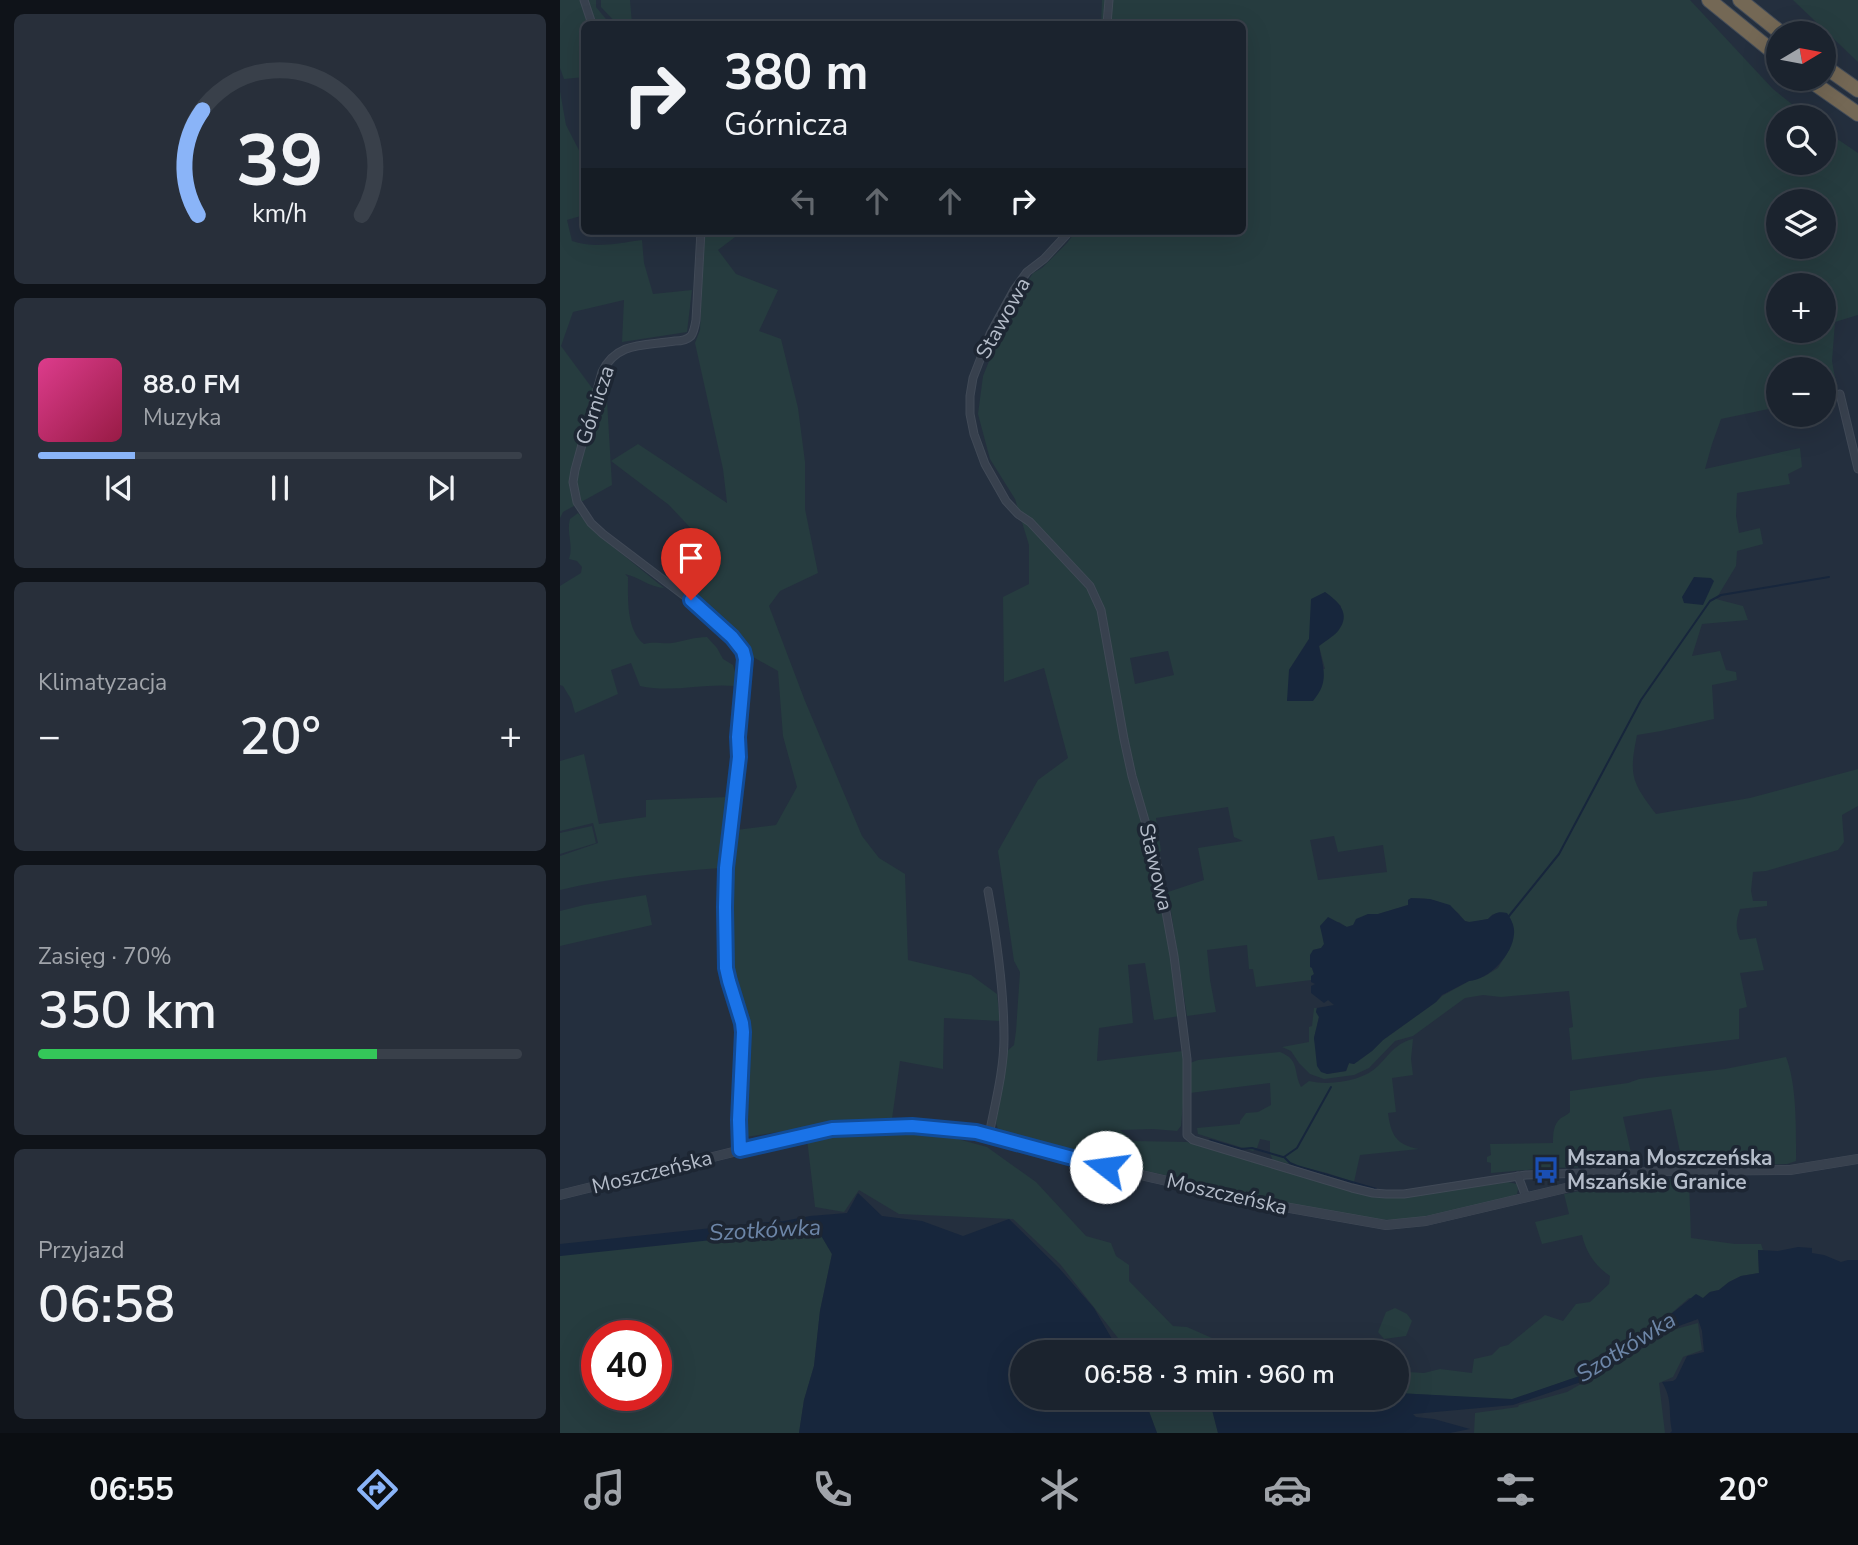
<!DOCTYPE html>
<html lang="pl">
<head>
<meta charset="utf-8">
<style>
  :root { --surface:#1b232e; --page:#282f3a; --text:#f1f3f6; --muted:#a0a4aa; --line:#39404a; --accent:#8ab4f8 }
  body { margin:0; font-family:"Nunito Sans",sans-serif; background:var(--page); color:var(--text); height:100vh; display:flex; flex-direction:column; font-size:26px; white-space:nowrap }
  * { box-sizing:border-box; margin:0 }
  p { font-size:23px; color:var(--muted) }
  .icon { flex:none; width:38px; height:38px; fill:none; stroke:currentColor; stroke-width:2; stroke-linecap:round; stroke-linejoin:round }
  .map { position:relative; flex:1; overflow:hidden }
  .side { display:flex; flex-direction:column; gap:14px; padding:14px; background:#0f1319; width:560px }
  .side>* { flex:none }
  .top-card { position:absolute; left:21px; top:21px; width:665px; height:214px; border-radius:10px; box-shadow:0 7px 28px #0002,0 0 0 2px var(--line); background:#1b232e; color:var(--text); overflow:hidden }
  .needle { width:46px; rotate:80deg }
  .controls { position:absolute; left:1206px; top:21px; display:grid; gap:14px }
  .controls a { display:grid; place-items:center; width:70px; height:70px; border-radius:50%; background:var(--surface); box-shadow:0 7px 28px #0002,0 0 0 2px var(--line); font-size:35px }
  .speed { position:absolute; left:21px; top:1320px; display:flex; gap:14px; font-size:35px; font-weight:700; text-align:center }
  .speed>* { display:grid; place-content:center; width:91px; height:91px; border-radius:50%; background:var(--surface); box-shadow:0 7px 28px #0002,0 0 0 2px var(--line); line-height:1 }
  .speed .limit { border:10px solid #d22; background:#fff; color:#111 }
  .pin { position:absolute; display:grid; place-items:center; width:60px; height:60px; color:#fff; margin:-72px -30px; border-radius:50% 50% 50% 0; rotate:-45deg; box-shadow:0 0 7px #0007 }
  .pin .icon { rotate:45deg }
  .me { position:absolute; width:77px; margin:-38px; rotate:285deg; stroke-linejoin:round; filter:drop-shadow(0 0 5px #0008) }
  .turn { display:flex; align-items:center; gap:24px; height:147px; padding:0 28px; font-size:32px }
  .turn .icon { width:91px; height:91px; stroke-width:2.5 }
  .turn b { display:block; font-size:49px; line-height:60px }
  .lanes { display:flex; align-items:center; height:66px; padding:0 28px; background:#0003; justify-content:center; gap:35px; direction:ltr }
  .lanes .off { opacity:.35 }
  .big { font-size:52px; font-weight:600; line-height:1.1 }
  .side .widget { flex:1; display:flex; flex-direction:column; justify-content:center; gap:10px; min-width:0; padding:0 24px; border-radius:10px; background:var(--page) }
  .side .dial { align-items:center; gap:0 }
  .dial svg { height:182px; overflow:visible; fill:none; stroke:var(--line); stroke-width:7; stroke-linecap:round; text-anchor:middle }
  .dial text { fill:var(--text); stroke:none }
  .song { display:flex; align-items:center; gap:21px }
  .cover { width:84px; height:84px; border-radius:10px; background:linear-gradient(135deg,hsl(330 70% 55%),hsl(340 70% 35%)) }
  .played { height:7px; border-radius:4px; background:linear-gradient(90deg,var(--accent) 20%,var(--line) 20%) }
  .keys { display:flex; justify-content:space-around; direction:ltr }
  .heat { display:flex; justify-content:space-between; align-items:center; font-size:38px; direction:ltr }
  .charge { height:10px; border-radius:5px; background:linear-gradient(90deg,#34c759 70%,var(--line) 0) }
  .trip { position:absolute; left:450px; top:1340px; width:399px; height:70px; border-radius:35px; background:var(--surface); box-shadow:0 7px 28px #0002,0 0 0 2px var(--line); font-weight:600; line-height:70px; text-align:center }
  .tabs { display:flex; height:112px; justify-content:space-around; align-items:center; background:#0b0e12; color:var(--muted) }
  .tabs .icon { width:49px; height:49px }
  .tabs .current { color:var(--accent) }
  .tabs b { font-size:32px; color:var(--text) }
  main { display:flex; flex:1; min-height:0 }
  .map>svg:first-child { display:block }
  .green { fill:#263c3f; fill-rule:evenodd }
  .water { fill:#17263c }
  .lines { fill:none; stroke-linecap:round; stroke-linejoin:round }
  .stream { stroke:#17263c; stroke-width:2 }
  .river { stroke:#17263c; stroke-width:12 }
  .minor-casing { stroke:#414a57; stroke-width:9 }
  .tertiary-casing { stroke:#414a57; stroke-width:10 }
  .motorway-casing { stroke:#434c59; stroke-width:16 }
  .minor { stroke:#38414e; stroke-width:7 }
  .tertiary { stroke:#38414e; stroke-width:9 }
  .motorway { stroke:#746855; stroke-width:14 }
  .route-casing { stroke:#114b97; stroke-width:18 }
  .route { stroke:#1a73e8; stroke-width:12 }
  .labels { text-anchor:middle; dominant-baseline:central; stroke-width:7; stroke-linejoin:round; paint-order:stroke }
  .street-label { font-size:21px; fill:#b4bcc9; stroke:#1d2633 }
  .poi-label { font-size:21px; font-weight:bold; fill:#b4bcc9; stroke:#1d2633; text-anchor:start }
  .water-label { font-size:23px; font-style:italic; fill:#6d86a8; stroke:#1d2633 }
</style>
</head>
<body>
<main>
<section class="side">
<div class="widget dial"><svg viewBox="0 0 100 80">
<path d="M14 69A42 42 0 1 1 86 69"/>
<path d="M14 69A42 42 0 0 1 16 23" stroke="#8ab4f8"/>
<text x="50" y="56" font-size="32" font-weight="700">39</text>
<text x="50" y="72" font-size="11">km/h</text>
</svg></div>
<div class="widget">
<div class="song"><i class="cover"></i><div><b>88.0 FM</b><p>Muzyka</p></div></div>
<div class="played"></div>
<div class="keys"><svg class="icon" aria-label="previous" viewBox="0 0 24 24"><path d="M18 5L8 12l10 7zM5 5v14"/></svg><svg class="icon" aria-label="pause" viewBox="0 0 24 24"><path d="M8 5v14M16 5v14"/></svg><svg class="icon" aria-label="next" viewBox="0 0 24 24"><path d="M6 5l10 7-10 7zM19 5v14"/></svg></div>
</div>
<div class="widget"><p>Klimatyzacja</p>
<div class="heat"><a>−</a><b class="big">20°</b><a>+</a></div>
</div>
<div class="widget"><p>Zasięg · 70%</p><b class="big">350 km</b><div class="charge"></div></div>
<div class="widget"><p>Przyjazd</p><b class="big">06:58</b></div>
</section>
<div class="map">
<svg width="1298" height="1433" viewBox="0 0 1298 1433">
  <rect width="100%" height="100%" fill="#242f3e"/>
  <!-- green -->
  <g class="green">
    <polygon points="0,0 36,0 36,7 50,24 24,24 24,77 4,79 0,68"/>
    <polygon points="41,0 70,0 72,24 57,24 41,7"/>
    <path d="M542,0H1130L1213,89L1248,117H1218V163H1264V130L1298,153V315L1275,322L1272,361L1278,394L1264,397V369H1218V407L1161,419L1152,444L1145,469L1240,448L1242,467L1228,474L1230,484L1177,493L1176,516L1179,533L1200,528L1203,544L1177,551L1176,566L1156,599L1183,606L1188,620L1142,624L1132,656L1160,651L1166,670L1176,672L1177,680L1152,685L1154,719L1101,731L1077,735C1069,775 1071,781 1096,814L1190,798L1298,769V806L1282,815L1284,842L1278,850L1206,871L1193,872L1191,891L1193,901H1207V906L1180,909C1176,921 1175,928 1180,940L1196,938L1204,970L1180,973L1187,1007L1179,1009V1039L1012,1060L1009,1028L1013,1027L1009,991L941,997L923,995L905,998L853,1036L835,1041L809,1068L794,1075L764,1079L750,1074L739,1063L731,1051L722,1047L749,1042V1027L752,1026L754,1008H757L756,1012L759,1017L754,1038L756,1048L767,1074L786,1071L789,1063L794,1064L812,1051L823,1040L876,1002L882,996L909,981L925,976L938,968L950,948L933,914L928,919C922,920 911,924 905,921C902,919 900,914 897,912C885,902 863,895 848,900V905L818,914H808L794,925L786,927L779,922L760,926L763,934L764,944L762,948L753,950L752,968L754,974L751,980L696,987L693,969H689L687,945L647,950L650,980L656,1012L627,1016L608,892L644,880L638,848L683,841L674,837L668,807L596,818L601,851L597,853L567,743C588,834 607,924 620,1016L594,1020L585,963L568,965L573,1023L539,1028L537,1061L623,1051L624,1093L621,1126L617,1131L593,1129L560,1130L573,1141L627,1142L796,1193L819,1197H845L948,1182L957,1184L958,1189L957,1194L952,1196C914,1205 873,1220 833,1220C814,1220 796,1217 778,1214L542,1161L451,1136C443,1133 438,1133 436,1123L446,1052L454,1045L456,1031L460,972L454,961L438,851L478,780L508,758L484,668L444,682L443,597L469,584V545L455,499L430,459L418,414L423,376L445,322L456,299L473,273L482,268L507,243L516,231H682V24H541ZM1218,201H1264V247H1218ZM1218,285H1264V331H1218ZM765,592L781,606L779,630L759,646L765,669L729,670L749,639ZM608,651L614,675L575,684L570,658ZM774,836L778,852L823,845L827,872L758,880L750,840Z"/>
    <polygon points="1233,0 1298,0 1298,62"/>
    <path d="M0,91L6,125L24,160V215L7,220L12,241C34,249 59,243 82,240L84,263L93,294L132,290L127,332L62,342L64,300L13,312L1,346L32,388L46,384L52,485L3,512L0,518Z"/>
    <polygon points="144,231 183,231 158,250 176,274 218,290 199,331 221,339 238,408 245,462 245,509 258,573 220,591 209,606 245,701 302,836 319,858 345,874 348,960 411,975 437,994 440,1021 384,1018 383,1069 340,1061 332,1119 286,1122 186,1137 186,1077 188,1033 172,969 173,862 176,830 216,825 237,787 223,736 218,671 193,657 167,625 135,591 154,553 109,505 51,461 78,444 167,503 163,469 135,343 140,330"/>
    <path d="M18,513L36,533L104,588C89,587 79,577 65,574L68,577C68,598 66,630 84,644C94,641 102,644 112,643C124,641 135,637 147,637L157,648L163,659L173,665L176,675L175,686C143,683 112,693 80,686L71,663L51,670L58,694L15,713L11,699L3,686L0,685V586L21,573L22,567L17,561L9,559C14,546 6,532 10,519Z"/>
    <path d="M24,754L39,824L86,817V800L169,797L161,868C107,872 53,877 0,890V856L38,843L33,823L0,831V761Z"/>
    <polygon points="32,826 36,843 0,854 0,833"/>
    <polygon points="86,895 92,925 0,946 0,911 24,905"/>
    <path d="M853,1039L851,1059L853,1075L832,1078L836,1112L828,1113C831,1135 836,1145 859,1149L800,1155L794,1182L767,1173L713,1160L710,1154V1141L700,1139L697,1148L693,1151L638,1134L637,1128L680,1124V1121L686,1113L698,1112L711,1105L710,1083L630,1093V1063L638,1060L720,1052C740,1060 733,1071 741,1087L749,1081C770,1086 803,1081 818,1066C830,1054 836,1043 853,1039Z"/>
    <path d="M1226,1057C1237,1085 1236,1130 1236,1161L1227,1164L1123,1166L1111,1109L1063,1117L1074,1166L989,1168L931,1173V1163L927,1162V1157L931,1155L930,1144L993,1143C993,1134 993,1124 1001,1118C1004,1116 1007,1115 1010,1112V1091L1068,1083L1079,1079L1165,1069Z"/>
    <polygon points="372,1132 427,1147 476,1182 526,1236 551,1243 556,1256 569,1265 569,1281 613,1326 627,1327 686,1353 645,1353 626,1343 600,1341 581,1347 583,1339 565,1347 500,1264 453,1219 339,1214 299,1190 284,1212 255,1207 247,1139 309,1133"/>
    <path d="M1085,1179H1129L1131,1238L1175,1244H1201L1203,1250L1198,1251L1199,1273L1181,1276L1169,1282L1159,1290L1150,1292L1143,1298H1129L1100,1323L1092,1326L1081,1337L1034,1371L952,1400L837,1393L836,1377H845L848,1372L864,1373L880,1369L912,1373L914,1359L932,1355L940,1347L948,1345L985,1315L1003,1321L1016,1304L1030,1302L1049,1284L1050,1276C1035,1266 1026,1252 1022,1235L982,1244L975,1222L1009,1214L1004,1194Z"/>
    <path d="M249,1229L259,1232L272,1254L260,1311L254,1366L244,1400L239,1433H0V1253L87,1245L174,1234L206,1235L233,1230ZM37,1335H96V1395H37Z"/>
    <polygon points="835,1308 847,1314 852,1321 846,1336 824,1339 818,1332 826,1312"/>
    <polygon points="1138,1323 1142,1350 1123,1357 1113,1377 1099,1383 1105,1433 914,1433 915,1413 958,1407 959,1405 1007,1392 1116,1329"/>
    <polygon points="584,1398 649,1398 658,1433 597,1433"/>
  </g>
  <!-- water -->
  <g class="water">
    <polygon points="1134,577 1151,578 1154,581 1143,605 1124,603 1122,597"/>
    <path d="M765,592C778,601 792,614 778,631C773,637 765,641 759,646C763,669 770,681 753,701H727L729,670L749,639L751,599Z"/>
    <path d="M851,898L870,899L890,905L905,921L909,922L928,919C934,913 938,911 947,913C951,919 955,926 954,934C953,954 929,980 909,981L882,995L876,1002L823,1040L812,1051L794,1064L789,1063L786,1071L767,1074L761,1072L757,1066L754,1038L759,1017L756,1012L757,1008L774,1005L768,1000L764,1003L751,993V986L755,984L751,982V976L754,974L752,968L750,967V955L753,950L761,948L764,944L760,926L768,917L787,927L793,925L796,919L808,914H818L848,905V900Z"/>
    <path d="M298,1193L322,1216L362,1221L403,1236L449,1219L499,1268L534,1308L556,1346L566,1351C600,1341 612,1335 645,1353H462V1398H584L597,1433H239L244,1400L254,1366L260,1311L272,1254L259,1232C241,1226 224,1232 206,1235L203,1225L250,1216L287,1213Z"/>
    <path d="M1238,1247L1252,1248V1253L1264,1255L1281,1262L1288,1260H1298V1433H1110L1112,1431C1108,1411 1113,1400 1102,1382L1113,1381L1116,1379L1127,1356L1144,1352L1142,1331L1138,1319L1116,1327L1021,1382L953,1405L853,1414L856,1417L874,1419L910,1429L890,1433H658L649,1398H836L837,1393L952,1399L1034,1371L1081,1337L1092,1326L1100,1323L1136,1294L1143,1298L1150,1292L1159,1290L1169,1282L1181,1276L1199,1273L1198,1250L1218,1251Z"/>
  </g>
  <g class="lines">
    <!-- stream -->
    <g class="stream">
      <polyline points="949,916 999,854 1081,700 1150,601 1161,595 1269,577"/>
      <polyline points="771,1087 737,1148 724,1157 730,1163 737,1166 816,1189"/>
      <polyline points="650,1140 681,1149 692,1148 723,1157"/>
    </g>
    <!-- river -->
    <polyline class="river" points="0,1250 219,1227"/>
    <defs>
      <g id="minor">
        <polyline points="24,0 32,24"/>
        <polyline points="547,24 549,0"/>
        <path d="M141,231L136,320C135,326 134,332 131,336C127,340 121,341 115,341C85,346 57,341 42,372L15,470L13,482L17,502L31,523L43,534L151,616L179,645L185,659L178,737L179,757L166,868L165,907L167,968L183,1032L179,1120L180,1150"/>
        <polyline points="510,231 484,259 467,272 454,290 430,334 413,378 410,396 410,414 414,434 425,464 446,501 458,514 470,522 530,586 541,610 564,739 572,776 597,862 614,956 627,1059 627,1135 633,1140 792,1188 813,1193 826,1194 844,1194 966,1175 1052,1172 1062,1174"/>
        <polyline points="1280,394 1298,469"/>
        <path d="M428,891C437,940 444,988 444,1038C444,1070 435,1104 429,1135"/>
        <polyline points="958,1176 966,1197"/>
      </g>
      <polyline id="tertiary" points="0,1195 250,1133 283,1127 352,1126 416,1132 546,1167 713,1205 826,1225 866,1221 1065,1174 1101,1171 1230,1170 1298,1159"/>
      <g id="motorway">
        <polyline points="1149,0 1218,56"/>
        <polyline points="1180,0 1221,33"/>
        <polyline points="1264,66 1298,90"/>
        <polyline points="1248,79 1298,114"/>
      </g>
    </defs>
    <!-- minor casing -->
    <use href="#minor" class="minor-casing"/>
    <!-- tertiary casing -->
    <use href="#tertiary" class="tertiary-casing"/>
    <!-- motorway casing -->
    <use href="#motorway" class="motorway-casing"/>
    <!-- minor -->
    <use href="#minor" class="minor"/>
    <!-- tertiary -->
    <use href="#tertiary" class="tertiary"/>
    <!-- motorway -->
    <use href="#motorway" class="motorway"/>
  </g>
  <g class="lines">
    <defs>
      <polyline id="route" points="131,600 172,637 183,651 185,659 178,737 179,757 166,868 165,907 166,968 169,981 182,1023 183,1032 179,1120 180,1150 272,1129 352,1126 416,1132 546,1167"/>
    </defs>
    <!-- route casing -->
    <use href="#route" class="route-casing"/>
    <!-- route -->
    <use href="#route" class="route"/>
  </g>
  <!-- icons -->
  <defs>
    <symbol id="bus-bare" viewBox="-9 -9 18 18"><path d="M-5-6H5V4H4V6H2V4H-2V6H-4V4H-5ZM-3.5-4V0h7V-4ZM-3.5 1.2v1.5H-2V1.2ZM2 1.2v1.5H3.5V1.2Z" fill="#1a4fb4" stroke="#1d2633" stroke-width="2.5" paint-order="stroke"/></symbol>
  </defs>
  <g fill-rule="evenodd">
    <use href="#bus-bare" x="967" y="1151" width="38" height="38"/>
  </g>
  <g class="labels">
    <!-- street labels -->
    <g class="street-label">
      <text transform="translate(443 318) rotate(-61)">Stawowa</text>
      <text transform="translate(35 405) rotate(-72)">Górnicza</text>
      <text transform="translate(596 867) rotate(77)">Stawowa</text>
      <text transform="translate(92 1172) rotate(-14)">Moszczeńska</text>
      <text transform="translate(667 1194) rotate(13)">Moszczeńska</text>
    </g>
    <!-- poi labels -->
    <g class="poi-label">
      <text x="1007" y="1158">Mszana Moszczeńska<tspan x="1007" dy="24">Mszańskie Granice</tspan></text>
    </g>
    <!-- water labels -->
    <g class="water-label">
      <text transform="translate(205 1230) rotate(-3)">Szotkówka</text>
      <text transform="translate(1066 1347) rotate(-32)">Szotkówka</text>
    </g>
  </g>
</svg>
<div class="controls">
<a><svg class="needle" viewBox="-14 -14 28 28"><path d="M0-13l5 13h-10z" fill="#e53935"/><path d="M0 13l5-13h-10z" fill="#a0a4aa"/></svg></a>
<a><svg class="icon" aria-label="search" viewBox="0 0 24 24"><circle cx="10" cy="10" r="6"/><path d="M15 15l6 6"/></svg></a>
<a><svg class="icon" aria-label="layers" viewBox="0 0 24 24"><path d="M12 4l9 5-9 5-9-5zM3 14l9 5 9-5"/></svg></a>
<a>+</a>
<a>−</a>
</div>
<div class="speed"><div class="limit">40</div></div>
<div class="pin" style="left:131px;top:600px;background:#d93025"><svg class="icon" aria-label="arrive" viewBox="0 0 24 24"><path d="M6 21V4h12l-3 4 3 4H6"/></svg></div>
<svg class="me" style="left:546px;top:1167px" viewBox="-20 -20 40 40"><circle r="19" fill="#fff"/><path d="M0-13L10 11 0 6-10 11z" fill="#1a73e8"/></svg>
<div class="trip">06:58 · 3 min · 960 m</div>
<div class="top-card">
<div class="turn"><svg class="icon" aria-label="right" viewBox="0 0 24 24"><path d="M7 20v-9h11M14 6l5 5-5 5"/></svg><div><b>380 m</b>Górnicza</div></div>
<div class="lanes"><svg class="icon off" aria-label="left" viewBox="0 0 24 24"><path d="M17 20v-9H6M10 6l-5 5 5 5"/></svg><svg class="icon off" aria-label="ahead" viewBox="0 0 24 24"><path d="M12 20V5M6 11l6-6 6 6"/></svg><svg class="icon off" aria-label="ahead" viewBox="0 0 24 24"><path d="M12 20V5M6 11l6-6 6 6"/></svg><svg class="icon" aria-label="right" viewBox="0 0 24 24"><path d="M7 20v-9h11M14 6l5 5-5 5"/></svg></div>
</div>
</div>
</main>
<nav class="tabs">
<b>06:55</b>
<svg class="icon current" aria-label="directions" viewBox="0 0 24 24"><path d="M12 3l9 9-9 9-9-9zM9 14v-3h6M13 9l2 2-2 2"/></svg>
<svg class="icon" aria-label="music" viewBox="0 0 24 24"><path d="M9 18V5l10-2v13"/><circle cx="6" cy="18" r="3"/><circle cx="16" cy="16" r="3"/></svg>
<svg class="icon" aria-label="phone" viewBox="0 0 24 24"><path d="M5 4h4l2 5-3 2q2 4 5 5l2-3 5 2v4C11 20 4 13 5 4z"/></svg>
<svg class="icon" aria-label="climate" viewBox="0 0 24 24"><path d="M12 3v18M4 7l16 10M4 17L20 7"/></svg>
<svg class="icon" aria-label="car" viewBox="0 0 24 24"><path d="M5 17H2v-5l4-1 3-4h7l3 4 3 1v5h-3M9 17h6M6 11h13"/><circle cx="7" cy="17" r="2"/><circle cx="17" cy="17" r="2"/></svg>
<svg class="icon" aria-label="filters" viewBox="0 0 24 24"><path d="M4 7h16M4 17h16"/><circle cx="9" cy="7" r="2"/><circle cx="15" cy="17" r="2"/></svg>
<b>20°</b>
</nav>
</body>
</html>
